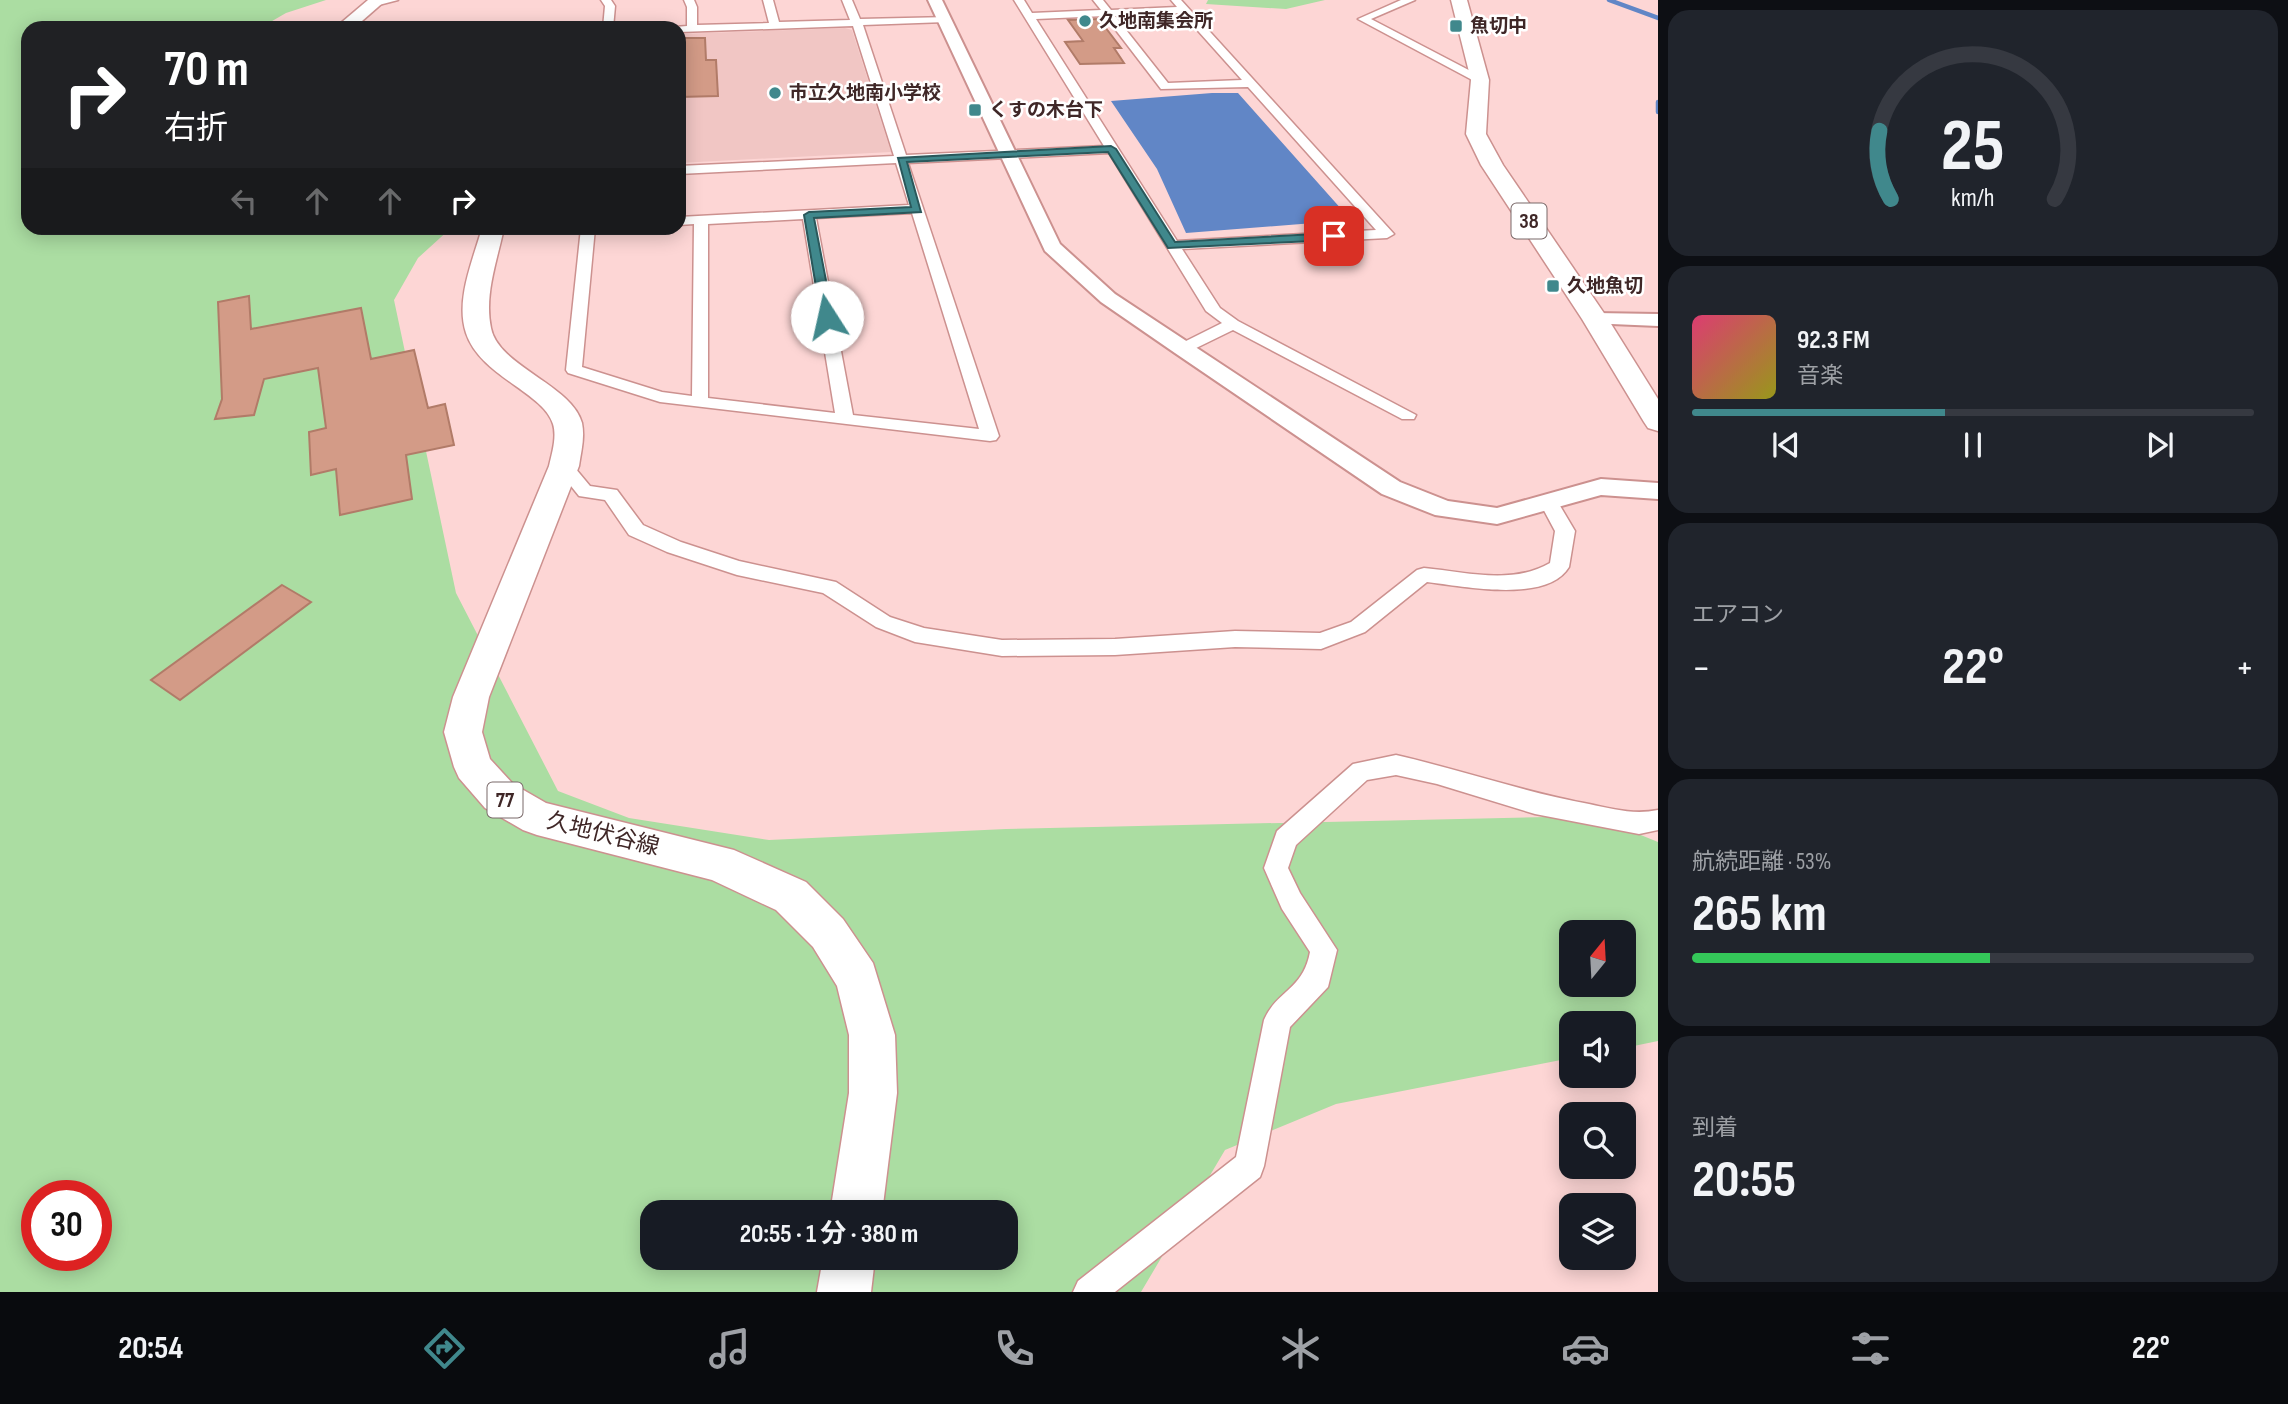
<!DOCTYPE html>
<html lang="ja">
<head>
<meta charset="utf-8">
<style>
  :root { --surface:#171b24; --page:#20242c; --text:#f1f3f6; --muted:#9ea1a6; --line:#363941; --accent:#40888c }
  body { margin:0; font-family:"Sofia Sans Condensed","Noto Sans JP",sans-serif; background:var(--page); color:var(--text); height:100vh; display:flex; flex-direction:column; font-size:26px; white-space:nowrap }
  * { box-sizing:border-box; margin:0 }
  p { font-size:23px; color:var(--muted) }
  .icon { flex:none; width:38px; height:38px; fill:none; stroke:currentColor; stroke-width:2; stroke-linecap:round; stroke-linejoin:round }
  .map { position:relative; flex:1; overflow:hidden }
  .sheet { display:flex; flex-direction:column; gap:10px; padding:10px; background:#0d0f14; width:630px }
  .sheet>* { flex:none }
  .banner { position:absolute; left:21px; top:21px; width:665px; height:214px; border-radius:21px; box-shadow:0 4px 18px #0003; background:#202124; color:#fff; overflow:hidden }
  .needle { width:46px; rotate:18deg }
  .fabs { position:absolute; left:1559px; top:920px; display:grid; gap:14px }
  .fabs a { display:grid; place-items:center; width:77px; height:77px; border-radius:14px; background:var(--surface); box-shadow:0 4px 18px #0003; font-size:35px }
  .speed { position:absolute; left:21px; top:1180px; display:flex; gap:14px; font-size:35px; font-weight:700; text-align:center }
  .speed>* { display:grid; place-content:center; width:91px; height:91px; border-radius:50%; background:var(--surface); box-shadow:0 4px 18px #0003; line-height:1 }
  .speed .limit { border:10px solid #d22; background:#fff; color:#111 }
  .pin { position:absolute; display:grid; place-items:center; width:60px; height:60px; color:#fff; margin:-30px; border-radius:14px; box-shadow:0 4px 10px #0006 }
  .me { position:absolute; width:77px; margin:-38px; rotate:350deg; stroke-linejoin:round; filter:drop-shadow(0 0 5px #0008) }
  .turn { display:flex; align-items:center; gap:24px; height:147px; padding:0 28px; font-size:32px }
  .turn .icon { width:91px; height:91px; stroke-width:2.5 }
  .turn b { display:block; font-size:49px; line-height:60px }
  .lanes { display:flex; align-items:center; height:66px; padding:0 28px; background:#0003; justify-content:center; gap:35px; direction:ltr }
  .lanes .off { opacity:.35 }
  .big { font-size:52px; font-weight:700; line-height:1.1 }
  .sheet .tile { flex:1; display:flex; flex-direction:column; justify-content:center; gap:10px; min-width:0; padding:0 24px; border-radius:21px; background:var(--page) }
  .sheet .dial { align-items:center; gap:0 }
  .dial svg { height:182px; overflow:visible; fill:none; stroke:var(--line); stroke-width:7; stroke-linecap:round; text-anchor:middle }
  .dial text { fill:var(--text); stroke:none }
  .song { display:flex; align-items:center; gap:21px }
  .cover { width:84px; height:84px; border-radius:10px; background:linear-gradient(135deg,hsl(340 70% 55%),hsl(60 70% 35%)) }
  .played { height:7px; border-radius:4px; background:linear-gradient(90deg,var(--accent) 45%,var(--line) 45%) }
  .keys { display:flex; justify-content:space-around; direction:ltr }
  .heat { display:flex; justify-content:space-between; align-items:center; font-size:38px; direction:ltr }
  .charge { height:10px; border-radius:5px; background:linear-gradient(90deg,#34c759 53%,var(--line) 0) }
  .trip { position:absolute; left:640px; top:1200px; width:378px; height:70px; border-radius:21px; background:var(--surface); box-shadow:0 4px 18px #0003; font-weight:700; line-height:70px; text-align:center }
  .dock { display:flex; height:112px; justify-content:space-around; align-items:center; background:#090b0e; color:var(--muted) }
  .dock .icon { width:49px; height:49px }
  .dock .current { color:var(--accent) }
  .dock b { font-size:32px; color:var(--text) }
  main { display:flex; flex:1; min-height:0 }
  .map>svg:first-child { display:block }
  .built { fill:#f1c6c4 }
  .green { fill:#abdda2; fill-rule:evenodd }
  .water { fill:#6186c6 }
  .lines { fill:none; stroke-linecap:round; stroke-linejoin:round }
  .stream { stroke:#6186c6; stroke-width:4.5 }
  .building { fill:#d39b87; stroke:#b17b68; stroke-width:2 }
  .minor-casing { stroke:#cc918f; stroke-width:3 }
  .tertiary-casing { stroke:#cc918f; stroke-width:4 }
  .primary-casing { stroke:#cc918f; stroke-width:3 }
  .minor { fill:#fff; fill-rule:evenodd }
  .tertiary { fill:#fff; fill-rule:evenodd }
  .primary { fill:#fff; fill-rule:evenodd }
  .route { fill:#40888c; stroke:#2a585b; stroke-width:2 }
  .poi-dot { fill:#40888c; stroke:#fff; stroke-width:2.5 }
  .labels { text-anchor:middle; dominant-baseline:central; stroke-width:5; stroke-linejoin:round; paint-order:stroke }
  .far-poi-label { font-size:19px; font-weight:bold; fill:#3f2727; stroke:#fff; text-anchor:start }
  .shield { fill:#fff; stroke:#796868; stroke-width:2 }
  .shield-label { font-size:21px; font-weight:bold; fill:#3f2727 }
  .street-label { font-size:23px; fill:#3f2727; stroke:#fff }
</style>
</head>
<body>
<main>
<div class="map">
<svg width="1658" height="1292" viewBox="0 0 1658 1292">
  <rect width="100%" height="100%" fill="#fdd6d5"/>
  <!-- built -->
  <polygon class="built" points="845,28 852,30 891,152 679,163 679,34"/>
  <!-- green -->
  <g class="green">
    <path d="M0,0H326L286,13L260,28H28V228H451L418,258L394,300L456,593L558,791L629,818L769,840L1006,829L1594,816L1658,842V1041L1624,1048V1024H1572L1571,1058L1336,1104L1225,1150L1141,1292H0ZM1572,933H1624V985H1572ZM37,1195H96V1255H37ZM653,1213H1006V1258H653Z"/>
    <polygon points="1208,0 1325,0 1286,9 1206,4"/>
  </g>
  <!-- water -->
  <polygon class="water" points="1212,93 1238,93 1351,220 1186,233 1157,169 1111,101"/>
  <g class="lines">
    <!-- stream -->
    <g class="stream">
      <polyline points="1609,0 1658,18"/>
      <polyline points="1658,102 1658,112"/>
    </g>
  </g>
  <!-- building -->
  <g class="building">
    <polygon points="1099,19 1121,48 1114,48 1124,63 1080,64 1065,42 1083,41 1068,20"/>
    <polygon points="679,38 705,38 706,60 716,60 718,96 679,97"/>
    <polygon points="249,296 251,329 361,308 371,359 414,350 428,408 445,404 454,445 406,455 412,499 340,515 336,469 311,475 309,432 326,428 318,368 264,379 254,415 215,419 222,399 218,302"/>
    <polygon points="282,585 311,602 180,700 151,680"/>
  </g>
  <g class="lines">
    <defs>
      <g id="minor">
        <polygon points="398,0 375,6 370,3 375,0"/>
        <polygon points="601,0 611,0 615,6 613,28 603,28 605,6"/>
        <path d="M684,0H694L697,7V25L769,23L763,0H773L779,22L850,20L842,0H852L860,19L950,17V21L946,22L863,25L906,155L1104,146L1014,0H1024L1032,13L1101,10L1093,0H1103L1111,10L1177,7L1171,0H1181L1394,234L1387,238L1182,249L1220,308L1238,321L1416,415L1414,419H1402L1233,330L1188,352H1176L1174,349L1176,346L1222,323L1206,311L1109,153L908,163L999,436L996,440L990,441L660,402L568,373L566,370L581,228H595L582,367L662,392L692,396L694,224L679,225V217L909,205L896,163L679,174V166L894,156L853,26L679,32V28L675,27L687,26V7ZM1182,13L1242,80L1168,83L1115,16ZM1105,16L1161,89L1248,87L1376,230L1177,241L1036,19ZM912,213L979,429L853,415L816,218ZM803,219L835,413L708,398V224Z"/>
        <polygon points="1401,0 1415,0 1371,19 1484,78 1484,82 1476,82 1358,19"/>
        <path d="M564,460L570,462L590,486L617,490L643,525L681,542L739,561L836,582L890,617L924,628L1002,640L1115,639L1235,631L1320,633L1351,622L1417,570L1424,568C1466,572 1512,585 1550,563L1555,531L1540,503L1542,499H1556L1575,531L1569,567C1547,604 1462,586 1427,582L1365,632L1321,649L1235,647L1115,655L1002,656L915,642L876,627L823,593L737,575L667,552L629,535L605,500L579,496L555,466Z"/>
        <path d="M1396,755C1461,770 1524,792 1589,804C1613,809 1634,815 1658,810V830L1639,834L1535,814L1437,784L1396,775L1367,780L1296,845L1288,868L1300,893L1337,950L1328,987L1290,1027L1264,1166L1260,1177L1115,1292H1073L1078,1281L1236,1157L1264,1020C1277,990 1303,990 1310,952L1282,909L1264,868L1277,831L1353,764Z"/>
      </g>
      <g id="tertiary">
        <polygon points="928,0 942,0 1060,244 1115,294 1400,482 1448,501 1497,508 1601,479 1658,483 1658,499 1601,495 1497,524 1435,515 1382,494 1175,353 1101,302 1045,251"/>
        <polygon points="1595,313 1658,314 1658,326 1588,323 1585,319 1588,315"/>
      </g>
      <g id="primary">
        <polygon points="368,0 386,0 354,28 335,28"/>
        <polygon points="1451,0 1467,0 1489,80 1486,134 1503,165 1608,319 1658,399 1658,431 1648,428 1644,422 1582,319 1481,165 1466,134 1471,80"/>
        <path d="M482,228H504C497,261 484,295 491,328C498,366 572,385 582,423C585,438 581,452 579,466L489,697L482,732L490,759L513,784L546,803L734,850L806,882L843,919L873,963L895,1035L897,1093L882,1213H830L849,1093V1035L837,986L813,947L776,910L712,880L537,835L523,830L485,808L459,778L454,767L444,732L453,697L549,466C552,453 557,437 553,424C543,392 480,376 466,333C455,300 473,260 482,228Z"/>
        <polygon points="823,1258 875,1258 871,1292 817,1292"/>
      </g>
    </defs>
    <!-- minor casing -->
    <use href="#minor" class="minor-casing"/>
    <!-- tertiary casing -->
    <use href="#tertiary" class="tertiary-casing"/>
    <!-- primary casing -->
    <use href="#primary" class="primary-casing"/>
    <!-- minor -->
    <use href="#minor" class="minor"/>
    <!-- tertiary -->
    <use href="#tertiary" class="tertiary"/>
    <!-- primary -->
    <use href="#primary" class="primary"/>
  </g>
  <!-- route -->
  <polygon class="route" points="1111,146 1116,149 1175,242 1334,233 1339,236 1334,240 1168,248 1108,152 907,162 921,212 814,218 833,317 827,320 821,317 804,215 809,212 911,207 898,158"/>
  <!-- markers -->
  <g class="poi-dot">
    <circle cx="1085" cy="21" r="7"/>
    <rect x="1449" y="19" width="14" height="14" rx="3.5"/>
    <circle cx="775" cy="93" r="7"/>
    <rect x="968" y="103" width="14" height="14" rx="3.5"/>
    <rect x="1546" y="279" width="14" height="14" rx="3.5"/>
  </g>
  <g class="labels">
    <!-- far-poi labels -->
    <g class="far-poi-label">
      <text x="1099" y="21">久地南集会所</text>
      <text x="1470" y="26">魚切中</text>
      <text x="789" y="93">市立久地南小学校</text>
      <text x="989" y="110">くすの木台下</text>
      <text x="1567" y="286">久地魚切</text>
    </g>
    <!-- shield labels -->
    <g class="shield">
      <rect x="1511.5" y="203.5" width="35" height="35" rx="5"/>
      <rect x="487.5" y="782.5" width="35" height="35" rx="5"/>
    </g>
    <g class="shield-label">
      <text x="1529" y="221">38</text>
      <text x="505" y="800">77</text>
    </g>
    <!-- street labels -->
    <g class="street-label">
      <text transform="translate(603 834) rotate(14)">久地伏谷線</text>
    </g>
  </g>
</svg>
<div class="fabs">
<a><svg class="needle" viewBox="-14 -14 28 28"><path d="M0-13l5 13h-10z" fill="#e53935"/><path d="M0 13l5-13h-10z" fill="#9ea1a6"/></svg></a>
<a><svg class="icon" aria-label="sound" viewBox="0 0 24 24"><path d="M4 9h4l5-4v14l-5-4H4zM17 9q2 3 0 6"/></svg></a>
<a><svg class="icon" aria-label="search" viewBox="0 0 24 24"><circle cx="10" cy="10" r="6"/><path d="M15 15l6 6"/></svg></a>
<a><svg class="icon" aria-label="layers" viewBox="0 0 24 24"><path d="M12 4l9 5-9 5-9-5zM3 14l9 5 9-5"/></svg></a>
</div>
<div class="speed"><div class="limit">30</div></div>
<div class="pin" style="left:1334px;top:236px;background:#d93025"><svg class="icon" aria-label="arrive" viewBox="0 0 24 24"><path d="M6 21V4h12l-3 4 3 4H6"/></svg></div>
<svg class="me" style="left:827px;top:317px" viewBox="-20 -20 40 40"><circle r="19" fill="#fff"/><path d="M0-13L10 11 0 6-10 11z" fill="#40888c"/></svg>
<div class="trip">20:55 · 1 分 · 380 m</div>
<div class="banner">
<div class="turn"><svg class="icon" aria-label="right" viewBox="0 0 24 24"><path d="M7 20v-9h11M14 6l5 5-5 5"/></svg><div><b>70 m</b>右折</div></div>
<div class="lanes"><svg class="icon off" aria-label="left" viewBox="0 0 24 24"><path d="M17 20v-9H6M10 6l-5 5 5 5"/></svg><svg class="icon off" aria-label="ahead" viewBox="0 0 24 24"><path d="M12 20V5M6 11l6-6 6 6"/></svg><svg class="icon off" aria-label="ahead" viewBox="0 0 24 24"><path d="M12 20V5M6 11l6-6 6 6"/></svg><svg class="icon" aria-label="right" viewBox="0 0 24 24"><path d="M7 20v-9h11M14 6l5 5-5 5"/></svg></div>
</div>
</div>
<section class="sheet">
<div class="tile dial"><svg viewBox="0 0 100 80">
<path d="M14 69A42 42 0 1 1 86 69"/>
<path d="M14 69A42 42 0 0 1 9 39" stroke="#40888c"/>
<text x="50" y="56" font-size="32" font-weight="700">25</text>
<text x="50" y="72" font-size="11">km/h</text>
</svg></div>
<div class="tile">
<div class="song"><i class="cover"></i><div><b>92.3 FM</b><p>音楽</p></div></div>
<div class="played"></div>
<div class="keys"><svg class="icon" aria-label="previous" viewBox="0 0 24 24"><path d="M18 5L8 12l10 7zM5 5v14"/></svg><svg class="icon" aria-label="pause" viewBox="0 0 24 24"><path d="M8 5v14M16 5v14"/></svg><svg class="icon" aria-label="next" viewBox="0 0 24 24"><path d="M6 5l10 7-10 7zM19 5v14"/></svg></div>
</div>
<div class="tile"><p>エアコン</p>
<div class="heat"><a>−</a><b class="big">22°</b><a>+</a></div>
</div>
<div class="tile"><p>航続距離 · 53%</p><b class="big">265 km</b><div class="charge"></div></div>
<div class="tile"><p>到着</p><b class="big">20:55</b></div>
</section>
</main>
<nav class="dock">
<b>20:54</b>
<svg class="icon current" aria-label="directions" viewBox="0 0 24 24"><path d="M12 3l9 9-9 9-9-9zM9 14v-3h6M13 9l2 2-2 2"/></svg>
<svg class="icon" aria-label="music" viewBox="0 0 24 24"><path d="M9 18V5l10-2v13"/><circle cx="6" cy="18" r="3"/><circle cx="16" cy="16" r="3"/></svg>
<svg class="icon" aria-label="phone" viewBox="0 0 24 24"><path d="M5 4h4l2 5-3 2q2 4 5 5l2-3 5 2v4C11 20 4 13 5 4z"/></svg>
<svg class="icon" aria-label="climate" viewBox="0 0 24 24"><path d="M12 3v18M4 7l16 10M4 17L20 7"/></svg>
<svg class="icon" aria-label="car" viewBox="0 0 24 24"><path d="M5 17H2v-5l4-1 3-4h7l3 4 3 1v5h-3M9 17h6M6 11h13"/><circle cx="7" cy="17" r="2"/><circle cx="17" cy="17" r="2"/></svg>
<svg class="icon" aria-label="filters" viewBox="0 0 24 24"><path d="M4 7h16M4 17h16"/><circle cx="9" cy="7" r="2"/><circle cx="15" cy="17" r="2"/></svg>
<b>22°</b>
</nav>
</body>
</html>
